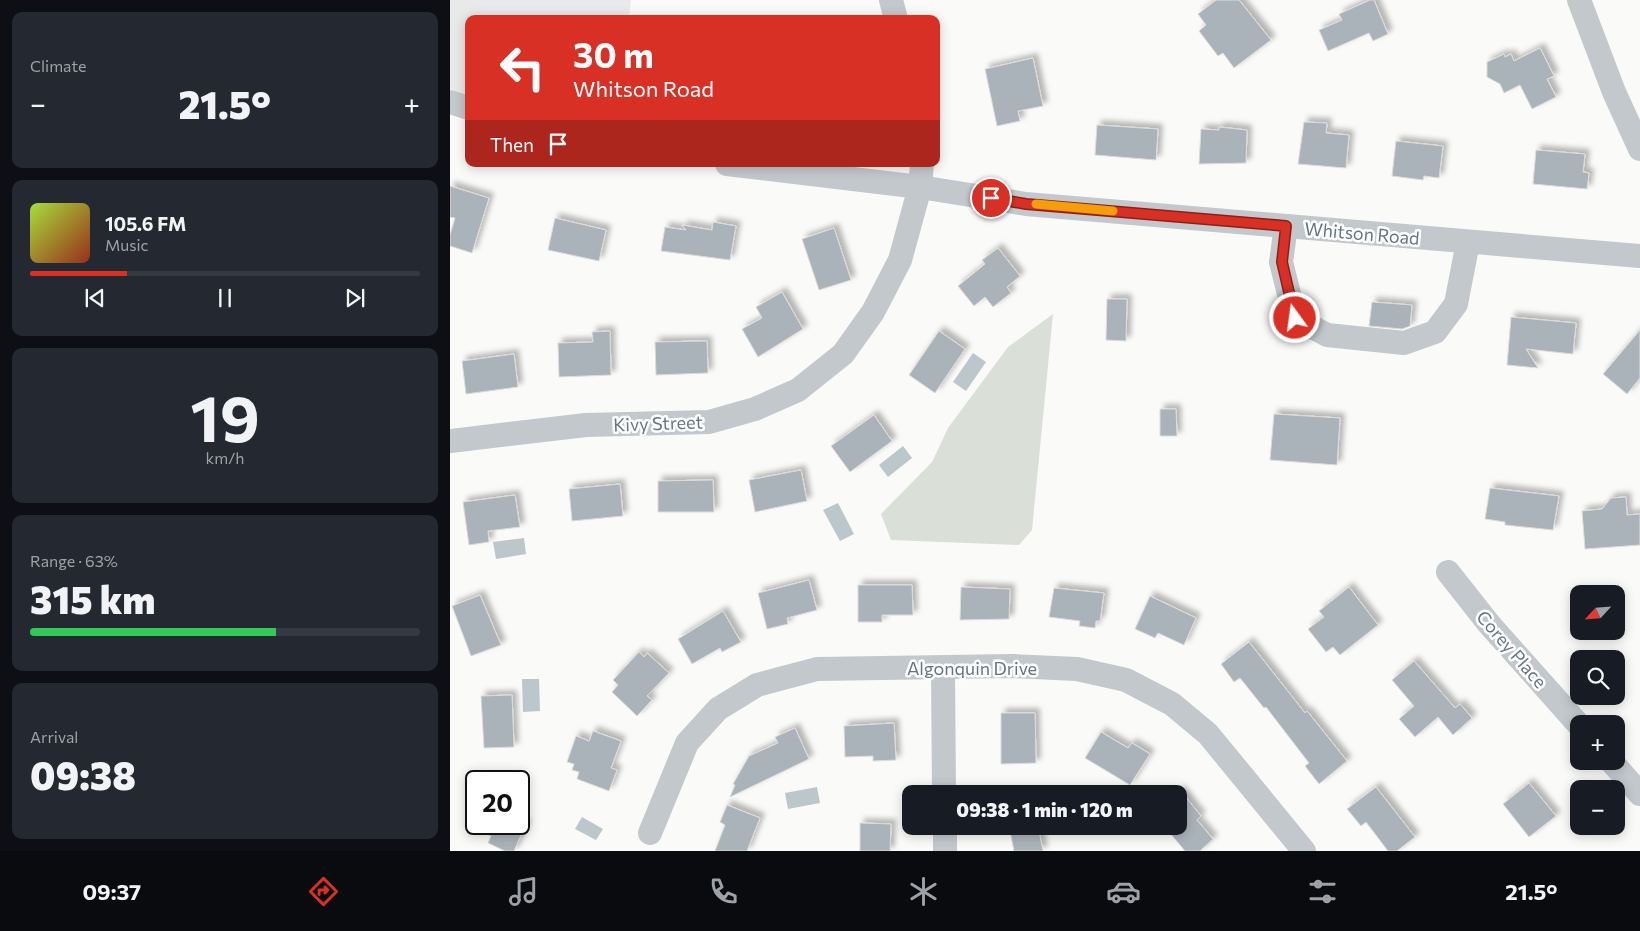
<!DOCTYPE html>
<html lang="en">
<head>
<meta charset="utf-8">
<style>
  :root { --surface:#171b24; --page:#242831; --text:#f1f3f6; --muted:#9ea1a6; --line:#363941; --accent:#d93025 }
  body { margin:0; font-family:Commissioner,sans-serif; background:var(--page); color:var(--text); height:100vh; display:flex; flex-direction:column; font-size:19px; white-space:nowrap }
  * { box-sizing:border-box; margin:0 }
  p { font-size:16px; color:var(--muted) }
  .icon { flex:none; width:28px; height:28px; fill:none; stroke:currentColor; stroke-width:2; stroke-linecap:round; stroke-linejoin:round }
  .map { position:relative; flex:1; overflow:hidden }
  .drawer { display:flex; flex-direction:column; gap:12px; padding:12px; background:#0d0f14; width:450px }
  .drawer>* { flex:none }
  .hud { position:absolute; left:15px; top:15px; width:475px; height:152px; border-radius:10px; box-shadow:0 2px 12px #0003; background:#d93025; color:#fff; overflow:hidden }
  .needle { width:32px; rotate:244deg }
  .tools { position:absolute; left:1120px; top:585px; display:grid; gap:10px }
  .tools a { display:grid; place-items:center; width:55px; height:55px; border-radius:10px; background:var(--surface); box-shadow:0 2px 12px #0003; font-size:25px }
  .speed { position:absolute; left:15px; top:770px; display:flex; gap:10px; font-size:25px; font-weight:700; text-align:center }
  .speed>* { display:grid; place-content:center; width:65px; height:65px; border-radius:50%; background:var(--surface); box-shadow:0 2px 12px #0003; line-height:1 }
  .speed .limit { border:2px solid #111; border-radius:8px; background:#fff; color:#111 }
  .pin { position:absolute; display:grid; place-items:center; width:42px; height:42px; color:#fff; margin:-21px; border:2px solid #fff; border-radius:50%; box-shadow:0 1px 5px #0007 }
  .me { position:absolute; width:55px; margin:-28px; rotate:346deg; stroke-linejoin:round; filter:drop-shadow(0 0 4px #0008) }
  .turn { display:flex; align-items:center; gap:18px; height:105px; padding:0 25px; font-size:22px }
  .turn .icon { width:65px; height:65px; stroke-width:2.5 }
  .turn b { display:block; font-size:35px; line-height:42px }
  .then { display:flex; align-items:center; height:48px; padding:0 25px; background:#0003; gap:10px; font-size:19px }
  .big { font-size:38px; font-weight:800; line-height:1.1 }
  .drawer .tile { flex:1; display:flex; flex-direction:column; justify-content:center; gap:8px; min-width:0; padding:0 18px; border-radius:10px; background:var(--page) }
  .drawer .dial { align-items:center; gap:0 }
  .dial b { font-size:65px; line-height:1 }
  .song { display:flex; align-items:center; gap:15px }
  .cover { width:60px; height:60px; border-radius:8px; background:linear-gradient(135deg,hsl(80 70% 55%),hsl(10 70% 35%)) }
  .played { height:5px; border-radius:2px; background:linear-gradient(90deg,var(--accent) 25%,var(--line) 25%) }
  .keys { display:flex; justify-content:space-around; direction:ltr }
  .heat { display:flex; justify-content:space-between; align-items:center; font-size:28px; direction:ltr }
  .charge { height:8px; border-radius:4px; background:linear-gradient(90deg,#34c759 63%,var(--line) 0) }
  .trip { position:absolute; left:452px; top:785px; width:285px; height:50px; border-radius:10px; background:var(--surface); box-shadow:0 2px 12px #0003; font-weight:800; line-height:50px; text-align:center }
  .dock { display:flex; height:80px; justify-content:space-around; align-items:center; background:#090b0e; color:var(--muted) }
  .dock .icon { width:35px; height:35px }
  .dock .current { color:var(--accent) }
  .dock b { font-size:22px; color:var(--text) }
  main { display:flex; flex:1; min-height:0 }
  .map>svg:first-child { display:block }
  .built { fill:#e8e9e9 }
  .green { fill:#dadfd7 }
  .water { fill:#bbc7cb }
  .building { fill:#aab3b9; stroke:#dcdcda; filter:url(#shadow) }
  .lines { fill:none; stroke-linecap:round; stroke-linejoin:round }
  .minor { stroke:#c3c8cc; stroke-width:24 }
  .route-casing { stroke:#8d1f18; stroke-width:12 }
  .route { stroke:#d93025; stroke-width:9 }
  .slow { stroke:#f59e0b; stroke-width:9 }
  .labels { text-anchor:middle; dominant-baseline:central; stroke-width:5; stroke-linejoin:round; paint-order:stroke }
  .street-label { font-size:18px; fill:#657683; stroke:#fff }
</style>
</head>
<body>
<main>
<section class="drawer">
<div class="tile"><p>Climate</p>
<div class="heat"><a>−</a><b class="big">21.5°</b><a>+</a></div>
</div>
<div class="tile">
<div class="song"><i class="cover"></i><div><b>105.6 FM</b><p>Music</p></div></div>
<div class="played"></div>
<div class="keys"><svg class="icon" aria-label="previous" viewBox="0 0 24 24"><path d="M18 5L8 12l10 7zM5 5v14"/></svg><svg class="icon" aria-label="pause" viewBox="0 0 24 24"><path d="M8 5v14M16 5v14"/></svg><svg class="icon" aria-label="next" viewBox="0 0 24 24"><path d="M6 5l10 7-10 7zM19 5v14"/></svg></div>
</div>
<div class="tile dial"><b>19</b><p>km/h</p></div>
<div class="tile"><p>Range · 63%</p><b class="big">315 km</b><div class="charge"></div></div>
<div class="tile"><p>Arrival</p><b class="big">09:38</b></div>
</section>
<div class="map">
<svg width="1190" height="851" viewBox="0 0 1190 851">
  <defs>
    <filter id="shadow"><feDropShadow dx="4.5" dy="-4.5" stdDeviation="2.5" flood-color="#0004"/></filter>
  </defs>
  <rect width="100%" height="100%" fill="#fafaf8"/>
  <!-- built -->
  <polygon class="built" points="0,0 181,0 179,19 19,19 19,95 0,89"/>
  <!-- green -->
  <polygon class="green" points="603,314 582,530 569,545 441,540 431,514 482,462 498,428 558,347"/>
  <!-- water -->
  <g class="water">
    <polygon points="523,353 536,362 516,391 503,382"/>
    <polygon points="453,446 462,458 438,477 429,465"/>
    <polygon points="388,503 404,534 390,541 373,510"/>
    <polygon points="74,538 76,554 46,559 43,542"/>
    <polygon points="72,679 89,679 90,711 73,712"/>
    <polygon points="367,787 370,803 338,809 335,793"/>
    <polygon points="132,817 153,829 146,840 125,829"/>
  </g>
  <!-- building -->
  <g class="building">
    <polygon points="766,0 789,0 821,40 784,68 773,53 768,56 749,31 756,25 748,14"/>
    <polygon points="920,0 924,0 938,34 923,41 919,33 878,51 869,30 892,20 889,14"/>
    <polygon points="1090,48 1104,76 1097,79 1106,97 1082,109 1070,85 1054,93 1050,84 1037,77 1037,62 1054,54 1055,57 1061,54 1064,61"/>
    <polygon points="583,58 593,106 568,111 570,121 547,126 535,69"/>
    <polygon points="854,122 877,123 876,133 899,135 896,168 848,164"/>
    <polygon points="647,125 708,129 706,160 645,155"/>
    <polygon points="769,127 797,130 796,163 749,164 751,129 769,130"/>
    <polygon points="946,141 993,146 989,178 974,176 973,180 942,176"/>
    <polygon points="1086,150 1135,154 1133,172 1139,173 1137,189 1083,184"/>
    <polygon points="0,186 39,198 22,253 0,246 0,235 5,218 0,217"/>
    <polygon points="105,218 156,230 149,261 98,250"/>
    <polygon points="263,222 286,226 280,260 211,251 215,227 236,230 232,225 262,230"/>
    <polygon points="384,228 401,280 369,290 352,239"/>
    <polygon points="548,248 570,276 557,287 561,293 543,307 535,297 524,306 508,286 535,264 532,260"/>
    <polygon points="332,292 353,329 308,357 292,329 312,318 306,307"/>
    <polygon points="657,299 677,299 676,341 656,340"/>
    <polygon points="922,302 962,305 960,326 952,329 919,326"/>
    <polygon points="1061,317 1126,323 1123,354 1076,349 1088,368 1057,365"/>
    <polygon points="1190,330 1190,378 1177,394 1153,374"/>
    <polygon points="160,331 161,375 109,377 108,343 143,342 142,332"/>
    <polygon points="489,331 515,349 485,393 459,375"/>
    <polygon points="257,341 258,373 206,375 205,342"/>
    <polygon points="64,354 68,387 16,394 12,361"/>
    <polygon points="710,409 726,409 727,436 710,436"/>
    <polygon points="824,414 890,418 887,465 820,460"/>
    <polygon points="424,415 442,441 400,472 381,446"/>
    <polygon points="351,470 357,501 305,512 299,480"/>
    <polygon points="263,480 264,512 208,512 208,481"/>
    <polygon points="170,484 173,516 122,521 119,489"/>
    <polygon points="1040,488 1109,496 1103,530 1055,525 1055,522 1035,519"/>
    <polygon points="65,495 70,527 38,531 39,542 19,545 13,502"/>
    <polygon points="1176,497 1177,515 1190,514 1190,545 1135,549 1132,511 1152,509 1161,498"/>
    <polygon points="359,580 367,610 337,618 338,624 317,629 308,593"/>
    <polygon points="408,585 462,585 463,615 432,615 432,622 408,622"/>
    <polygon points="511,587 560,589 559,619 510,620"/>
    <polygon points="899,587 928,625 890,655 883,647 876,652 858,629 874,617 869,611"/>
    <polygon points="604,588 654,593 650,621 646,621 645,628 629,626 630,621 599,617"/>
    <polygon points="30,595 51,645 21,656 2,606"/>
    <polygon points="700,596 746,618 734,645 708,633 705,638 685,629"/>
    <polygon points="273,611 291,642 272,652 270,648 242,664 228,639"/>
    <polygon points="799,642 855,713 857,711 897,761 869,784 855,766 859,763 816,707 814,708 790,678 784,682 771,664"/>
    <polygon points="189,652 194,657 197,653 219,673 197,696 202,700 187,716 162,692 168,685 163,680"/>
    <polygon points="964,661 1005,708 1010,704 1022,718 1003,735 988,717 965,737 949,719 964,706 942,680"/>
    <polygon points="62,695 64,747 34,748 31,696"/>
    <polygon points="551,713 585,713 586,763 551,764"/>
    <polygon points="444,723 446,760 423,761 423,756 395,757 394,726"/>
    <polygon points="345,728 359,759 280,797 285,785 283,784 299,756 328,743 325,737"/>
    <polygon points="143,731 171,741 161,768 167,770 159,791 127,779 129,772 122,770 124,764 117,762 126,736 139,741"/>
    <polygon points="651,732 678,748 682,743 700,754 680,785 635,758"/>
    <polygon points="1079,783 1106,816 1079,837 1053,804"/>
    <polygon points="926,787 965,837 947,851 938,851 916,822 911,826 897,809"/>
    <polygon points="729,789 751,816 747,820 763,839 750,851 735,851 714,826 729,826"/>
    <polygon points="277,805 310,818 297,851 265,851 275,825 270,822"/>
    <polygon points="410,823 441,824 440,851 410,851"/>
    <polygon points="15,824 76,824 64,851 55,851 38,843 41,836"/>
    <polygon points="559,826 588,826 593,851 564,851"/>
  </g>
  <g class="lines">
    <!-- minor -->
    <g class="minor">
      <polyline points="441,0 446,19"/>
      <polyline points="1129,0 1164,92 1190,149"/>
      <polyline points="0,102 19,108"/>
      <polyline points="277,164 470,187 576,204 1190,256"/>
      <polyline points="836,226 831,262 845,318 877,335 954,343 985,332 1006,304 1018,242"/>
      <polyline points="0,441 136,425 259,422 305,409 348,390 393,354 423,312 450,260 470,187 472,164"/>
      <polyline points="998,572 1039,624 1129,725"/>
      <polyline points="493,668 494,794"/>
      <polyline points="1161,761 1190,794"/>
      <polyline points="495,826 495,851"/>
      <polyline points="200,833 237,743 268,709 307,685 367,669 562,666 627,669 676,680 722,704 758,734 854,851"/>
    </g>
  </g>
  <g class="lines">
    <defs>
      <polyline id="route" points="541,198 576,204 836,226 832,262 845,318"/>
    </defs>
    <!-- route casing -->
    <use href="#route" class="route-casing"/>
    <!-- route -->
    <use href="#route" class="route"/>
    <!-- slow -->
    <polyline class="slow" points="586,204 663,211"/>
  </g>
  <g class="labels">
    <!-- street labels -->
    <g class="street-label">
      <text transform="translate(912 233) rotate(5)">Whitson Road</text>
      <text transform="translate(208 423) rotate(-2)">Kivy Street</text>
      <text transform="translate(1062 649) rotate(49)">Corey Place</text>
      <text x="522" y="668">Algonquin Drive</text>
    </g>
  </g>
</svg>
<div class="tools">
<a><svg class="needle" viewBox="-14 -14 28 28"><path d="M0-13l5 13h-10z" fill="#e53935"/><path d="M0 13l5-13h-10z" fill="#9ea1a6"/></svg></a>
<a><svg class="icon" aria-label="search" viewBox="0 0 24 24"><circle cx="10" cy="10" r="6"/><path d="M15 15l6 6"/></svg></a>
<a>+</a>
<a>−</a>
</div>
<div class="speed"><div class="limit">20</div></div>
<div class="pin" style="left:541px;top:198px;background:#d93025"><svg class="icon" aria-label="arrive" viewBox="0 0 24 24"><path d="M6 21V4h12l-3 4 3 4H6"/></svg></div>
<svg class="me" style="left:845px;top:318px" viewBox="-20 -20 40 40"><circle r="17" fill="#d93025" stroke="#fff" stroke-width="3"/><path d="M0-11L8 9 0 5-8 9z" fill="#fff"/></svg>
<div class="trip">09:38 · 1 min · 120 m</div>
<div class="hud">
<div class="turn"><svg class="icon" aria-label="left" viewBox="0 0 24 24"><path d="M17 20v-9H6M10 6l-5 5 5 5"/></svg><div><b>30 m</b>Whitson Road</div></div>
<div class="then">Then<svg class="icon" aria-label="arrive" viewBox="0 0 24 24"><path d="M6 21V4h12l-3 4 3 4H6"/></svg></div>
</div>
</div>
</main>
<nav class="dock">
<b>09:37</b>
<svg class="icon current" aria-label="directions" viewBox="0 0 24 24"><path d="M12 3l9 9-9 9-9-9zM9 14v-3h6M13 9l2 2-2 2"/></svg>
<svg class="icon" aria-label="music" viewBox="0 0 24 24"><path d="M9 18V5l10-2v13"/><circle cx="6" cy="18" r="3"/><circle cx="16" cy="16" r="3"/></svg>
<svg class="icon" aria-label="phone" viewBox="0 0 24 24"><path d="M5 4h4l2 5-3 2q2 4 5 5l2-3 5 2v4C11 20 4 13 5 4z"/></svg>
<svg class="icon" aria-label="climate" viewBox="0 0 24 24"><path d="M12 3v18M4 7l16 10M4 17L20 7"/></svg>
<svg class="icon" aria-label="car" viewBox="0 0 24 24"><path d="M5 17H2v-5l4-1 3-4h7l3 4 3 1v5h-3M9 17h6M6 11h13"/><circle cx="7" cy="17" r="2"/><circle cx="17" cy="17" r="2"/></svg>
<svg class="icon" aria-label="filters" viewBox="0 0 24 24"><path d="M4 7h16M4 17h16"/><circle cx="9" cy="7" r="2"/><circle cx="15" cy="17" r="2"/></svg>
<b>21.5°</b>
</nav>
</body>
</html>
